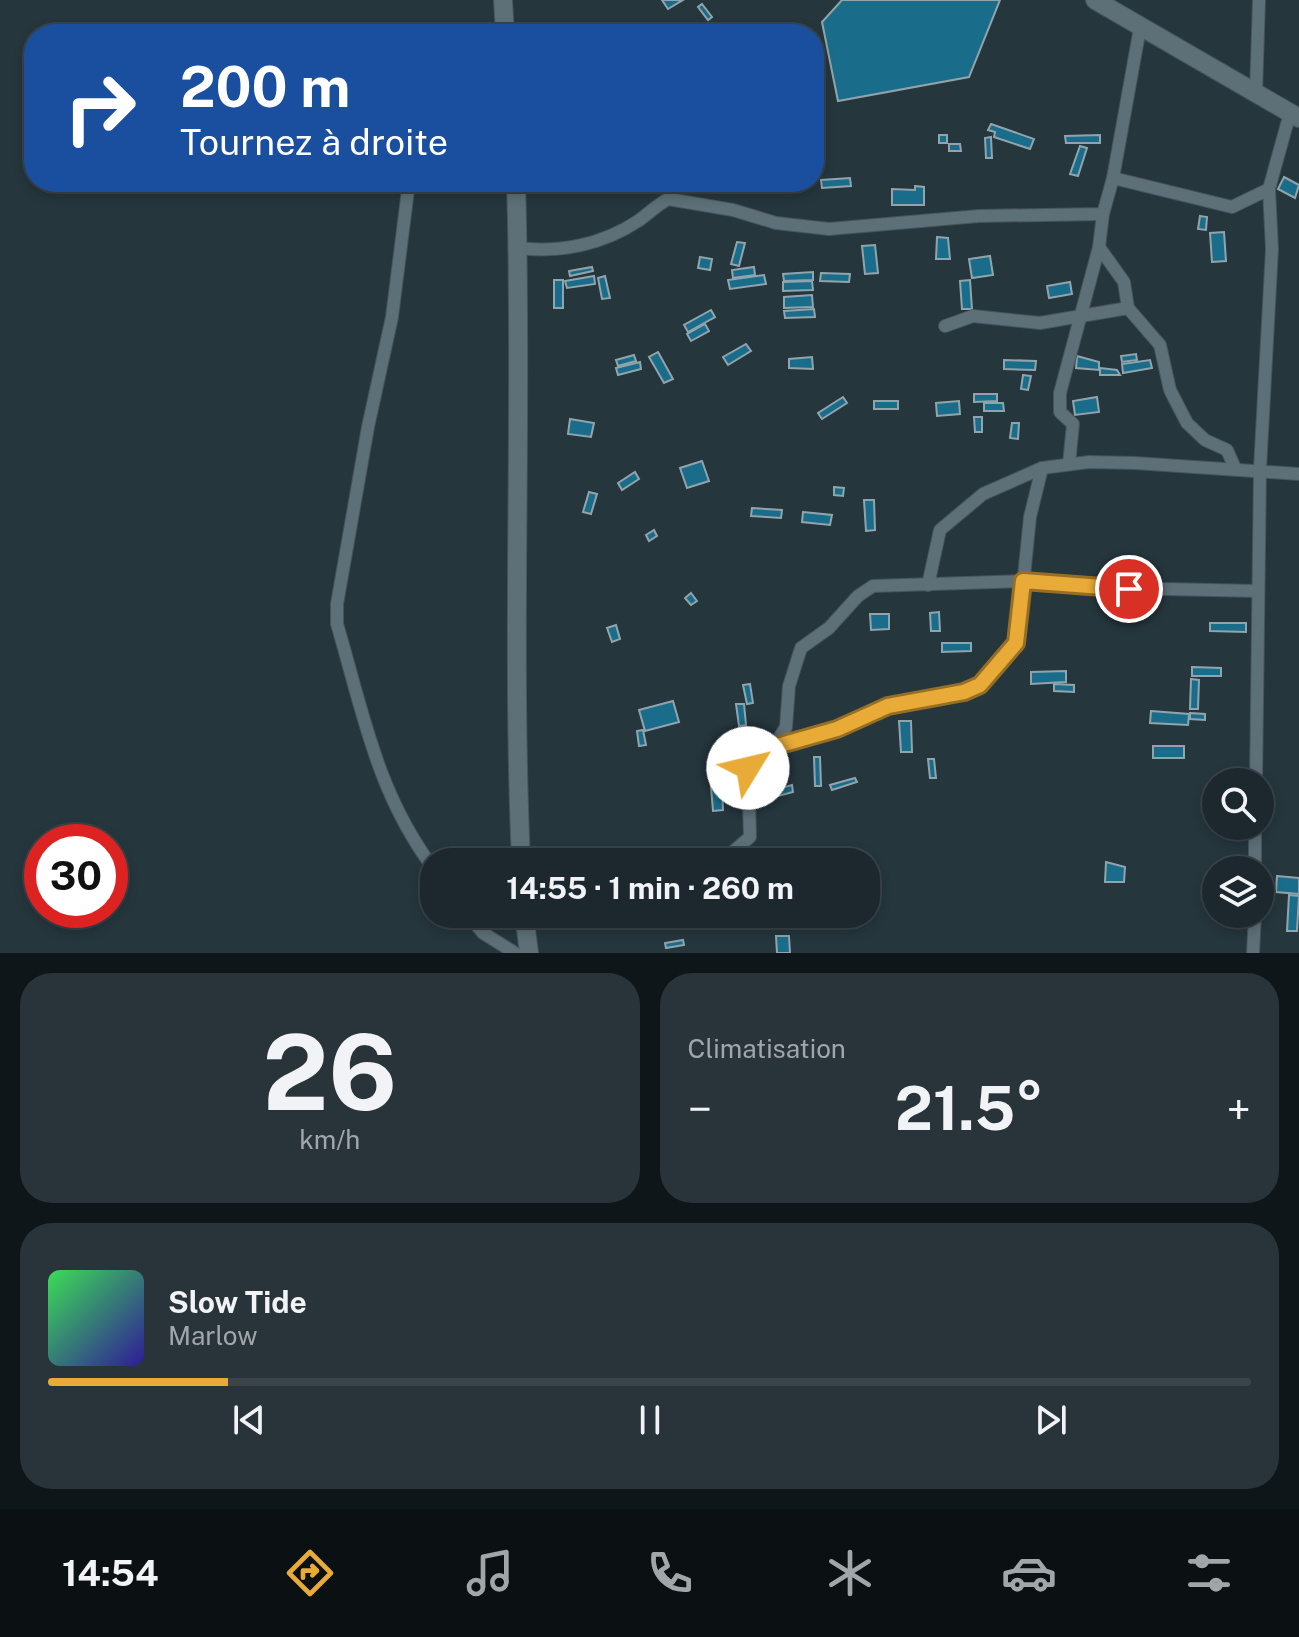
<!DOCTYPE html>
<html lang="fr">
<head>
<meta charset="utf-8">
<style>
  :root { --surface:#1c282e; --page:#29343a; --text:#f1f3f6; --muted:#a0a6aa; --line:#3a444a; --accent:#e8ab37 }
  body { margin:0; font-family:"Public Sans",sans-serif; background:var(--page); color:var(--text); height:100vh; display:flex; flex-direction:column; font-size:30px; white-space:nowrap }
  * { box-sizing:border-box; margin:0 }
  p { font-size:26px; color:var(--muted) }
  .icon { flex:none; width:44px; height:44px; fill:none; stroke:currentColor; stroke-width:2; stroke-linecap:round; stroke-linejoin:round }
  .map { position:relative; height:953px; overflow:hidden }
  .panel { display:flex; flex-direction:column; gap:20px; padding:20px; background:#0f1619; flex:1 }
  .panel>* { flex:none }
  .guide { position:absolute; left:24px; top:24px; width:800px; height:168px; border-radius:32px; box-shadow:0 4px 12px #0003,0 0 0 2px var(--line); background:#1a4fa0; color:#fff; overflow:hidden }
  .buttons { position:absolute; left:1202px; top:768px; display:grid; gap:16px }
  .buttons a { display:grid; place-items:center; width:72px; height:72px; border-radius:50%; background:var(--surface); box-shadow:0 4px 12px #0003,0 0 0 2px var(--line); font-size:40px }
  .speed { position:absolute; left:24px; top:824px; display:flex; gap:16px; font-size:40px; font-weight:700; text-align:center }
  .speed>* { display:grid; place-content:center; width:104px; height:104px; border-radius:50%; background:var(--surface); box-shadow:0 4px 12px #0003,0 0 0 2px var(--line); line-height:1 }
  .speed .limit { border:12px solid #d22; background:#fff; color:#111 }
  .pin { position:absolute; display:grid; place-items:center; width:68px; height:68px; color:#fff; margin:-34px; border:4px solid #fff; border-radius:50%; box-shadow:0 2px 8px #0007 }
  .me { position:absolute; width:88px; margin:-44px; rotate:54deg; stroke-linejoin:round; filter:drop-shadow(0 0 6px #0008) }
  .turn { display:flex; align-items:center; gap:28px; height:168px; padding:0 24px; font-size:36px }
  .turn .icon { width:104px; height:104px; stroke-width:2.5 }
  .turn b { display:block; font-size:56px; line-height:68px }
  .big { font-size:60px; font-weight:700; line-height:1.1 }
  .panel .widget { flex:1; display:flex; flex-direction:column; justify-content:center; gap:12px; min-width:0; padding:0 28px; border-radius:32px; background:var(--page) }
  .panel .dial { align-items:center; gap:0 }
  .dial b { font-size:104px; line-height:1 }
  .song { display:flex; align-items:center; gap:24px }
  .cover { width:96px; height:96px; border-radius:12px; background:linear-gradient(135deg,hsl(130 70% 55%),hsl(250 70% 35%)) }
  .played { height:8px; border-radius:4px; background:linear-gradient(90deg,var(--accent) 15%,var(--line) 15%) }
  .keys { display:flex; justify-content:space-around; direction:ltr }
  .heat { display:flex; justify-content:space-between; align-items:center; font-size:44px; direction:ltr }
  .panel .tiles { flex:1; display:grid; gap:20px; grid-template-columns:1fr 1fr }
  .widget:last-child { grid-column:span 2 }
  .trip { position:absolute; left:420px; top:848px; width:460px; height:80px; border-radius:32px; background:var(--surface); box-shadow:0 4px 12px #0003,0 0 0 2px var(--line); font-weight:700; line-height:80px; text-align:center }
  .menu { display:flex; height:128px; justify-content:space-around; align-items:center; background:#0b1012; color:var(--muted) }
  .menu .icon { width:56px; height:56px }
  .menu .active { color:var(--accent) }
  .menu b { font-size:36px; color:var(--text) }
  .map>svg:first-child { display:block }
  .building { fill:#1a6d8a; stroke:#91a4ac; stroke-width:2 }
  .lines { fill:none; stroke-linecap:round; stroke-linejoin:round }
  .minor-casing { stroke:#46545a; stroke-width:14 }
  .secondary-casing { stroke:#46545a; stroke-width:20 }
  .minor { stroke:#5d6f77; stroke-width:12 }
  .secondary { stroke:#5d6f77; stroke-width:18 }
  .route-casing { stroke:#976f24; stroke-width:20 }
  .route { stroke:#e8ab37; stroke-width:14 }
</style>
</head>
<body>
<div class="map">
<svg width="1299" height="953" viewBox="0 0 1299 953">
  <rect width="100%" height="100%" fill="#25363d"/>
  <!-- building -->
  <g class="building">
    <polygon points="662,0 683,0 668,9"/>
    <polygon points="842,0 1000,0 969,77 838,101 822,22"/>
    <polygon points="702,4 712,17 708,20 698,7"/>
    <polygon points="991,124 1034,139 1030,149 994,137 995,132 988,130"/>
    <rect x="939" y="135" width="8" height="8"/>
    <polygon points="1100,135 1100,143 1066,143 1065,136"/>
    <polygon points="991,137 992,158 986,158 985,138"/>
    <polygon points="949,144 960,144 961,151 949,151"/>
    <polygon points="1080,146 1087,148 1078,176 1070,174"/>
    <polygon points="822,160 824,167 814,171 814,163"/>
    <polygon points="1284,177 1299,185 1295,198 1278,189"/>
    <polygon points="850,178 851,186 822,188 821,180"/>
    <polygon points="661,182 670,182 674,188 667,192"/>
    <polygon points="774,182 790,182 786,191 773,185"/>
    <polygon points="915,186 924,187 924,205 892,205 892,189 915,190"/>
    <polygon points="1200,216 1207,217 1206,230 1198,229"/>
    <polygon points="1224,232 1226,261 1212,262 1210,233"/>
    <polygon points="937,237 948,238 950,259 936,259"/>
    <polygon points="737,242 745,243 739,266 731,264"/>
    <polygon points="875,245 878,273 865,274 862,246"/>
    <polygon points="990,256 993,275 972,278 969,259"/>
    <polygon points="700,257 712,259 710,270 698,268"/>
    <polygon points="592,267 593,271 570,276 569,271"/>
    <polygon points="754,267 755,275 733,278 732,270"/>
    <polygon points="813,272 813,280 784,281 783,274"/>
    <polygon points="821,273 850,274 849,282 820,281"/>
    <polygon points="764,275 766,284 730,289 728,280"/>
    <polygon points="594,276 595,284 567,288 565,281"/>
    <polygon points="605,276 610,298 602,299 598,278"/>
    <rect x="554" y="280" width="9" height="28"/>
    <polygon points="970,280 972,309 962,309 960,281"/>
    <polygon points="812,281 813,290 783,291 783,282"/>
    <polygon points="1070,282 1072,294 1049,298 1047,286"/>
    <polygon points="812,295 813,307 784,308 784,297"/>
    <polygon points="814,309 815,317 785,318 784,311"/>
    <polygon points="711,310 715,317 688,332 684,325"/>
    <polygon points="705,324 709,331 691,341 687,334"/>
    <polygon points="746,344 751,351 728,365 723,357"/>
    <polygon points="658,352 673,379 664,383 649,357"/>
    <polygon points="1136,354 1137,360 1122,362 1121,356"/>
    <polygon points="634,355 636,361 618,366 616,360"/>
    <polygon points="1077,356 1099,362 1099,370 1076,368"/>
    <polygon points="812,357 813,369 789,368 789,359"/>
    <polygon points="1004,360 1036,361 1035,370 1004,369"/>
    <polygon points="1150,360 1152,368 1123,373 1122,364"/>
    <polygon points="640,362 641,369 618,375 616,368"/>
    <polygon points="1100,368 1117,370 1120,375 1100,375"/>
    <polygon points="1023,375 1031,376 1028,390 1021,389"/>
    <polygon points="974,394 997,394 997,401 974,402"/>
    <polygon points="843,397 847,403 822,419 818,413"/>
    <polygon points="1097,397 1099,412 1075,415 1073,401"/>
    <rect x="874" y="401" width="24" height="8"/>
    <polygon points="959,401 960,414 937,416 936,403"/>
    <polygon points="984,403 1003,403 1004,411 984,411"/>
    <polygon points="974,417 982,417 982,432 975,432"/>
    <polygon points="570,419 594,423 591,437 568,434"/>
    <polygon points="1012,423 1019,423 1018,439 1010,438"/>
    <polygon points="702,461 709,481 687,488 680,468"/>
    <polygon points="635,472 639,479 622,490 618,483"/>
    <polygon points="834,487 844,488 843,496 834,495"/>
    <polygon points="589,492 597,494 591,514 583,512"/>
    <polygon points="864,500 874,500 875,530 866,531"/>
    <polygon points="752,508 782,510 781,518 751,516"/>
    <polygon points="803,512 832,515 830,525 802,522"/>
    <polygon points="654,530 657,536 649,541 646,535"/>
    <polygon points="691,593 697,601 691,605 685,598"/>
    <polygon points="939,612 940,631 931,631 930,613"/>
    <polygon points="870,614 889,614 889,629 871,630"/>
    <polygon points="1210,623 1246,623 1246,632 1210,631"/>
    <polygon points="616,625 620,639 612,642 607,628"/>
    <polygon points="942,643 971,643 971,651 942,652"/>
    <polygon points="1192,667 1221,668 1221,676 1192,676"/>
    <polygon points="1066,671 1066,682 1031,684 1031,672"/>
    <polygon points="1191,679 1199,680 1198,709 1190,709"/>
    <polygon points="750,684 753,703 747,704 743,685"/>
    <polygon points="1054,684 1074,685 1074,692 1054,691"/>
    <polygon points="673,701 679,722 645,731 639,710"/>
    <polygon points="736,704 744,704 746,725 739,726"/>
    <polygon points="1151,711 1189,714 1188,725 1150,723"/>
    <polygon points="1190,713 1205,714 1205,720 1190,719"/>
    <polygon points="899,721 911,721 912,752 901,752"/>
    <polygon points="643,730 646,745 639,746 637,731"/>
    <rect x="1153" y="746" width="31" height="12"/>
    <polygon points="814,757 820,757 821,786 815,786"/>
    <polygon points="928,759 934,759 936,778 930,778"/>
    <polygon points="767,767 775,767 776,797 768,797"/>
    <polygon points="855,778 857,782 832,790 830,785"/>
    <polygon points="792,785 793,792 778,796 777,789"/>
    <polygon points="711,787 722,787 723,810 713,811"/>
    <polygon points="1106,862 1125,867 1124,882 1105,882"/>
    <polygon points="1277,876 1299,878 1299,894 1276,892"/>
    <polygon points="1289,895 1299,896 1297,931 1287,931"/>
    <rect x="682" y="914" width="9" height="9"/>
    <polygon points="776,936 789,936 790,953 777,953"/>
    <polygon points="683,940 684,945 666,948 665,943"/>
  </g>
  <g class="lines">
    <defs>
      <g id="minor">
        <polyline points="1256,93 1259,0"/>
        <polyline points="1113,178 1232,207 1269,189"/>
        <path d="M409,182L392,317L368,427L337,604V624C363,712 377,794 434,869"/>
        <polyline points="1099,247 1124,282 1128,308 1160,345 1170,390 1187,423 1205,440 1227,450 1235,468"/>
        <path d="M518,248C559,253 602,245 638,221C648,214 657,205 668,199L733,210L776,223L829,229L979,216L1103,214L1113,178L1140,28"/>
        <polyline points="945,326 973,316 1040,323 1128,308"/>
        <polyline points="1069,464 1073,424 1060,412 1060,393 1099,247 1103,214"/>
        <polyline points="928,585 940,530 983,494 1042,468 1089,462 1135,463 1299,474"/>
        <polyline points="773,747 837,729 888,706 973,689 1011,651 1018,636 1030,517 1042,468"/>
        <polyline points="1256,782 1260,469 1272,249 1269,189 1290,113"/>
        <polyline points="1255,826 1255,870"/>
        <polyline points="721,862 750,837 748,768 776,743 786,727 789,686 801,648 829,628 858,596 873,586 1023,581 1070,587 1258,591"/>
        <polyline points="467,914 483,933 515,953"/>
        <polyline points="1253,953 1255,914"/>
      </g>
      <g id="secondary">
        <polyline points="503,0 505,34"/>
        <polyline points="1095,0 1299,118"/>
        <path d="M516,182C523,409 511,635 521,862"/>
        <polyline points="524,914 529,953"/>
      </g>
    </defs>
    <!-- minor casing -->
    <use href="#minor" class="minor-casing"/>
    <!-- secondary casing -->
    <use href="#secondary" class="secondary-casing"/>
    <!-- minor -->
    <use href="#minor" class="minor"/>
    <!-- secondary -->
    <use href="#secondary" class="secondary"/>
  </g>
  <g class="lines">
    <defs>
      <polyline id="route" points="748,768 770,748 837,729 888,706 964,692 980,685 1016,643 1023,581 1129,589"/>
    </defs>
    <!-- route casing -->
    <use href="#route" class="route-casing"/>
    <!-- route -->
    <use href="#route" class="route"/>
  </g>
</svg>
<div class="buttons">
<a><svg class="icon" aria-label="search" viewBox="0 0 24 24"><circle cx="10" cy="10" r="6"/><path d="M15 15l6 6"/></svg></a>
<a><svg class="icon" aria-label="layers" viewBox="0 0 24 24"><path d="M12 4l9 5-9 5-9-5zM3 14l9 5 9-5"/></svg></a>
</div>
<div class="speed"><div class="limit">30</div></div>
<div class="pin" style="left:1129px;top:589px;background:#d93025"><svg class="icon" aria-label="arrive" viewBox="0 0 24 24"><path d="M6 21V4h12l-3 4 3 4H6"/></svg></div>
<svg class="me" style="left:748px;top:768px" viewBox="-20 -20 40 40"><circle r="19" fill="#fff"/><path d="M0-13L10 11 0 6-10 11z" fill="#e8ab37"/></svg>
<div class="trip">14:55 · 1 min · 260 m</div>
<div class="guide">
<div class="turn"><svg class="icon" aria-label="right" viewBox="0 0 24 24"><path d="M7 20v-9h11M14 6l5 5-5 5"/></svg><div><b>200 m</b>Tournez à droite</div></div>
</div>
</div>
<section class="panel">
<div class="tiles">
<div class="widget dial"><b>26</b><p>km/h</p></div>
<div class="widget"><p>Climatisation</p>
<div class="heat"><a>−</a><b class="big">21.5°</b><a>+</a></div>
</div>
<div class="widget">
<div class="song"><i class="cover"></i><div><b>Slow Tide</b><p>Marlow</p></div></div>
<div class="played"></div>
<div class="keys"><svg class="icon" aria-label="previous" viewBox="0 0 24 24"><path d="M18 5L8 12l10 7zM5 5v14"/></svg><svg class="icon" aria-label="pause" viewBox="0 0 24 24"><path d="M8 5v14M16 5v14"/></svg><svg class="icon" aria-label="next" viewBox="0 0 24 24"><path d="M6 5l10 7-10 7zM19 5v14"/></svg></div>
</div>
</div>
</section>
<nav class="menu">
<b>14:54</b>
<svg class="icon active" aria-label="directions" viewBox="0 0 24 24"><path d="M12 3l9 9-9 9-9-9zM9 14v-3h6M13 9l2 2-2 2"/></svg>
<svg class="icon" aria-label="music" viewBox="0 0 24 24"><path d="M9 18V5l10-2v13"/><circle cx="6" cy="18" r="3"/><circle cx="16" cy="16" r="3"/></svg>
<svg class="icon" aria-label="phone" viewBox="0 0 24 24"><path d="M5 4h4l2 5-3 2q2 4 5 5l2-3 5 2v4C11 20 4 13 5 4z"/></svg>
<svg class="icon" aria-label="climate" viewBox="0 0 24 24"><path d="M12 3v18M4 7l16 10M4 17L20 7"/></svg>
<svg class="icon" aria-label="car" viewBox="0 0 24 24"><path d="M5 17H2v-5l4-1 3-4h7l3 4 3 1v5h-3M9 17h6M6 11h13"/><circle cx="7" cy="17" r="2"/><circle cx="17" cy="17" r="2"/></svg>
<svg class="icon" aria-label="filters" viewBox="0 0 24 24"><path d="M4 7h16M4 17h16"/><circle cx="9" cy="7" r="2"/><circle cx="15" cy="17" r="2"/></svg>
</nav>
</body>
</html>
